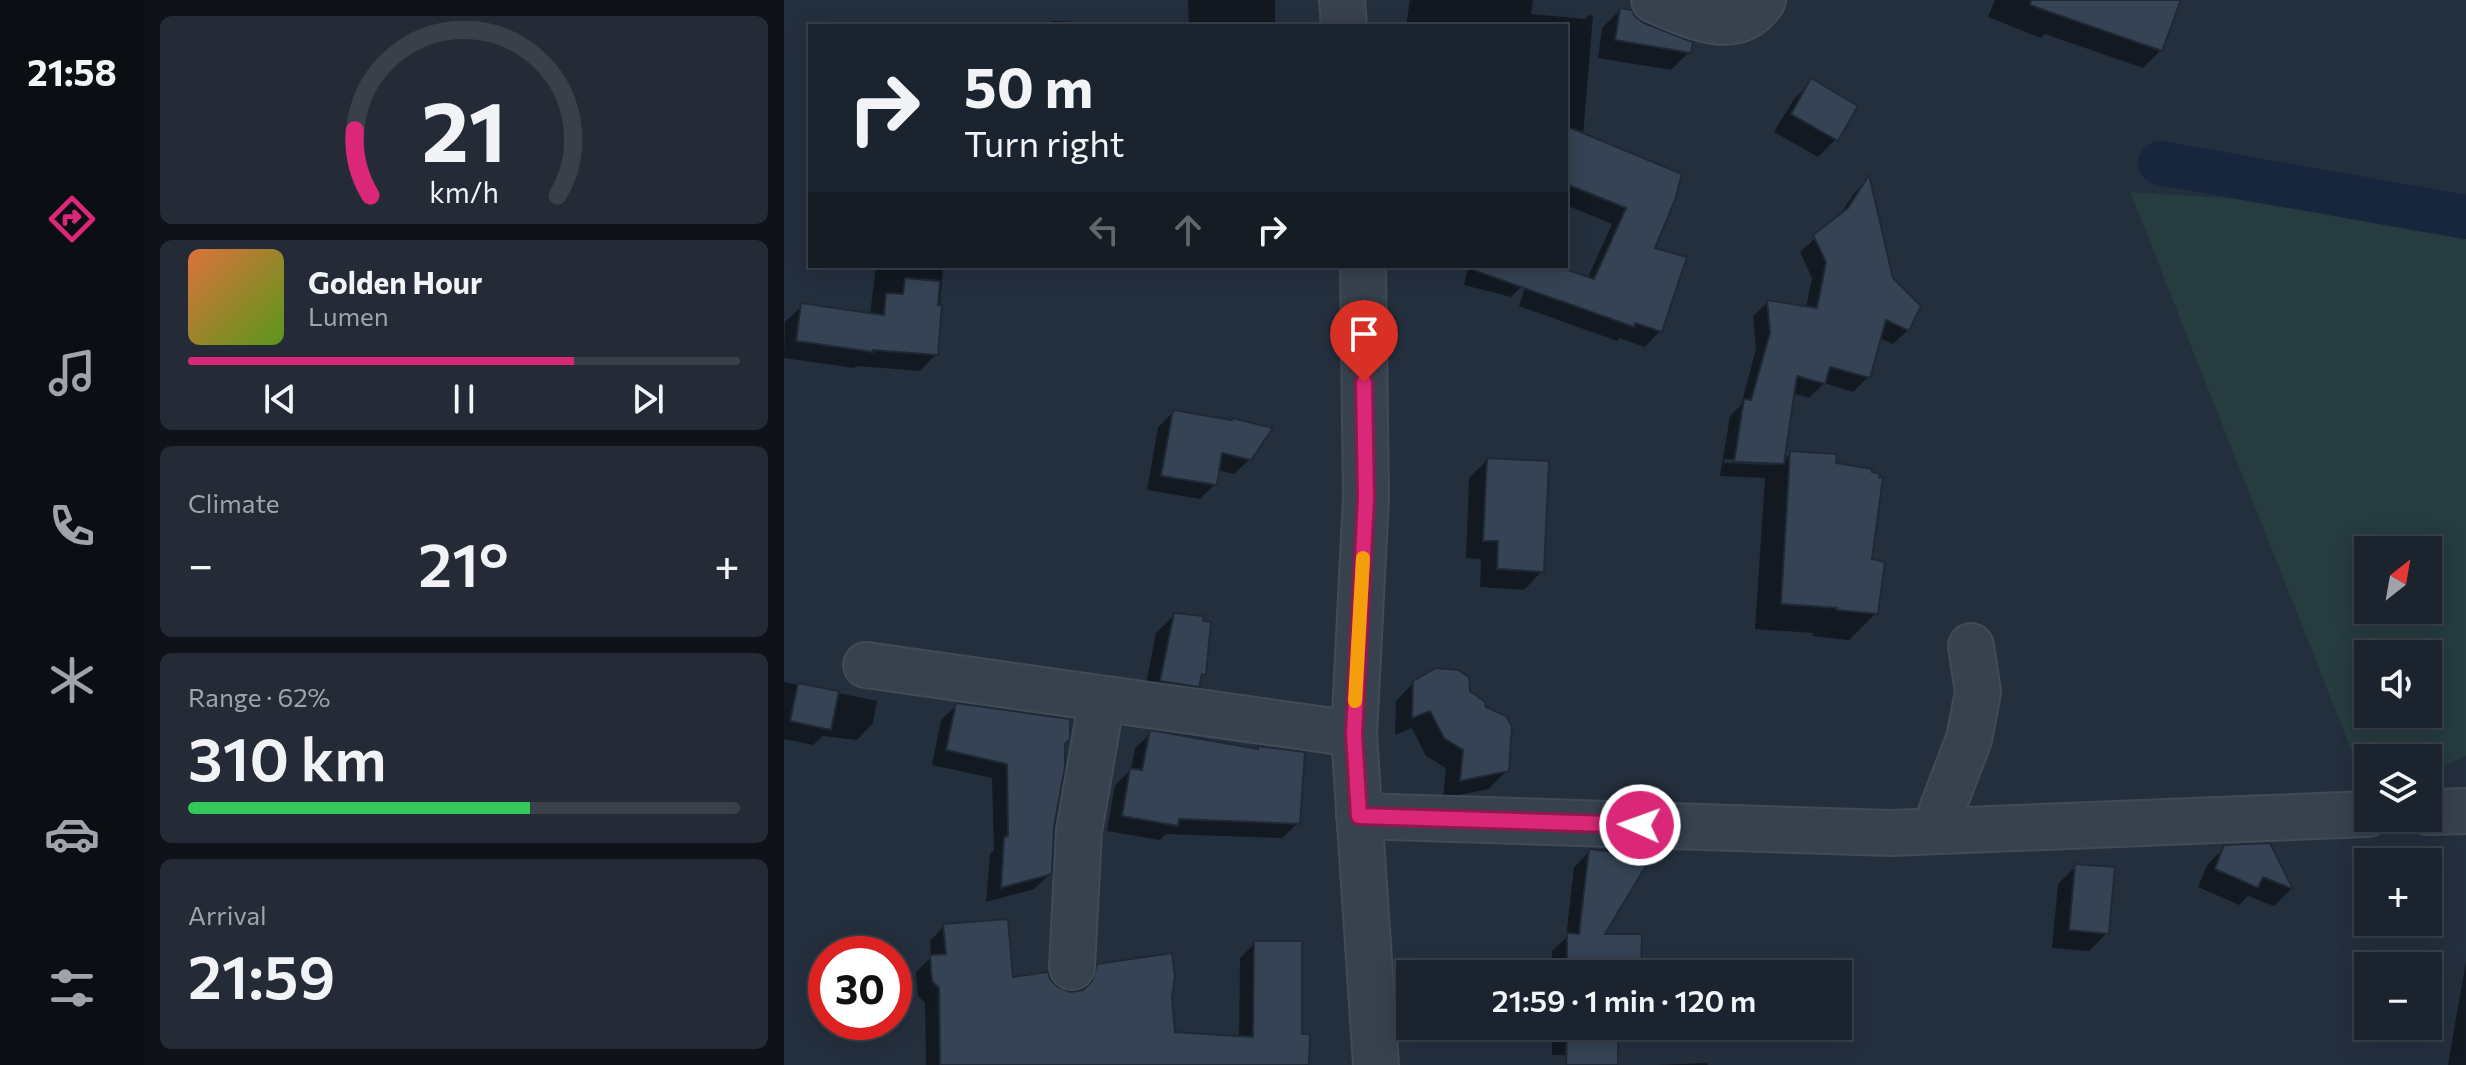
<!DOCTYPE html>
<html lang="en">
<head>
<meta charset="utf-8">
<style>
  :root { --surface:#1b232e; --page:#242b36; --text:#f1f3f6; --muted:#a0a4aa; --line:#39404a; --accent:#db2777 }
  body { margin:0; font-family:Commissioner,sans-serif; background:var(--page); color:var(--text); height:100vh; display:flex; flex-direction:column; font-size:30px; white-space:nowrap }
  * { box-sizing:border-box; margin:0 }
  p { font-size:26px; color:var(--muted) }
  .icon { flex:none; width:44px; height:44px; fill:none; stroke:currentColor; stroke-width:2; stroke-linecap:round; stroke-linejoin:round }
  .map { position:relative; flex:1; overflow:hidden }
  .details { display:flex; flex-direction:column; gap:16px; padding:16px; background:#0f1319; width:640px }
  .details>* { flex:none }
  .hud { position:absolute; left:24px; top:24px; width:760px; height:244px; border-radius:0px; box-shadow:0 4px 20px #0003,0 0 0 2px var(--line); background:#1b232e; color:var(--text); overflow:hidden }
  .needle { width:52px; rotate:31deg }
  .buttons { position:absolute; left:1570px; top:536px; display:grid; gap:16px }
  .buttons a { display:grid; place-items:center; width:88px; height:88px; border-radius:0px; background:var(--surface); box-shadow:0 4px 20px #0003,0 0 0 2px var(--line); font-size:40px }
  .speed { position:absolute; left:24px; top:936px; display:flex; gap:16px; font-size:40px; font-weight:700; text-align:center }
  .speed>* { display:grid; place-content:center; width:104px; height:104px; border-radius:50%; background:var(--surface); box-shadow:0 4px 20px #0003,0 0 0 2px var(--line); line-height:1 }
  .speed .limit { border:12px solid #d22; background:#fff; color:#111 }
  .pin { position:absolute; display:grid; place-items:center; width:68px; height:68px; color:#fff; margin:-82px -34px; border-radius:50% 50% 50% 0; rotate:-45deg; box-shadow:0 0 8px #0007 }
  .pin .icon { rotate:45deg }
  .me { position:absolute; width:88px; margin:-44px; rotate:272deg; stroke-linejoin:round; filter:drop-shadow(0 0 6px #0008) }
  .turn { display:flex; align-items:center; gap:28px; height:168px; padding:0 24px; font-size:36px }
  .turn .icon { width:104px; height:104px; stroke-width:2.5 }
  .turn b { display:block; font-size:56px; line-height:68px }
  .lanes { display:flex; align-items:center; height:76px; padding:0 24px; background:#0003; justify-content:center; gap:40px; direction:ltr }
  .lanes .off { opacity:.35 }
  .big { font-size:60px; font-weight:600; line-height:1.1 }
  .details .widget { flex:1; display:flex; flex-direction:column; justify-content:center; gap:12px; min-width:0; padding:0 28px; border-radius:12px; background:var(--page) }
  .details .dial { align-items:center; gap:0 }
  .dial svg { height:208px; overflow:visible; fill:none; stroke:var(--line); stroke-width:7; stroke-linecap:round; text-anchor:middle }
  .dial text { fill:var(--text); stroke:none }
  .song { display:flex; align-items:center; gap:24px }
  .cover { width:96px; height:96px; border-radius:12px; background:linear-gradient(135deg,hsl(20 70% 55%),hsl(90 70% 35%)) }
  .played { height:8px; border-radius:4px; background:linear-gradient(90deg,var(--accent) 70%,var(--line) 70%) }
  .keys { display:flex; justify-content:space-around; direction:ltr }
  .heat { display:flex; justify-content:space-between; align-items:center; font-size:44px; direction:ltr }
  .charge { height:12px; border-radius:6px; background:linear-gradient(90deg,#34c759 62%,var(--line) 0) }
  .trip { position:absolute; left:612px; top:960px; width:456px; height:80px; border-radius:0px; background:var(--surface); box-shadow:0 4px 20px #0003,0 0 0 2px var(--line); font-weight:600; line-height:80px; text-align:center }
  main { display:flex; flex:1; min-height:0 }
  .menu { display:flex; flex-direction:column; width:144px; justify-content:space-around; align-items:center; background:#0b0e12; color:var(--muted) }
  .menu .icon { width:56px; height:56px }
  .menu .on { color:var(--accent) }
  .menu b { font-size:36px; color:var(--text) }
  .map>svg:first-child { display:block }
  .green { fill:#263c3f; fill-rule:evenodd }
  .shadow { fill:#0007; fill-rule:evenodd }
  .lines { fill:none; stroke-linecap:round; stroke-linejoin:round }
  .canal { stroke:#17263c; stroke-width:44 }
  .building { fill:#364354; stroke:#1f2835; stroke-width:2 }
  .minor-casing { stroke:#414a57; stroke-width:48 }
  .minor { stroke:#38414e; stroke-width:44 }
  .route-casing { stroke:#8e194d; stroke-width:20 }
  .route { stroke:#db2777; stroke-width:14 }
  .slow { stroke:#f59e0b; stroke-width:14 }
</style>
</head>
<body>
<main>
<nav class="menu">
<b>21:58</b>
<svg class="icon on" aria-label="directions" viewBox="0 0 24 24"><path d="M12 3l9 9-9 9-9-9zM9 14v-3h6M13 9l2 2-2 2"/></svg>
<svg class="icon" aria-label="music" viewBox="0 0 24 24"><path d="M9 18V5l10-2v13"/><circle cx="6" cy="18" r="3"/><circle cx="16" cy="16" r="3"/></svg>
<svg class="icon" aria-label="phone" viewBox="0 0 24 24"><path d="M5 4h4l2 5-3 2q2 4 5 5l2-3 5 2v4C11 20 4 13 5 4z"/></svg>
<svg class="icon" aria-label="climate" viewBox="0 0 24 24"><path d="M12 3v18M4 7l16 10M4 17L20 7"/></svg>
<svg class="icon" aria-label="car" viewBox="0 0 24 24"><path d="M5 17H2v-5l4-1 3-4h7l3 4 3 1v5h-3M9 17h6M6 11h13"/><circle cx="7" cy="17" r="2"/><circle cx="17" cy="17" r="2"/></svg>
<svg class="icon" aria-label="filters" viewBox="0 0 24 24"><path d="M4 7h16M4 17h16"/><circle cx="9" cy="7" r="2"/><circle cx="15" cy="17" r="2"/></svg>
</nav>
<section class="details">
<div class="widget dial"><svg viewBox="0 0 100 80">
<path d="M14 69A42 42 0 1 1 86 69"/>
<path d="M14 69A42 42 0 0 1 8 44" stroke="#db2777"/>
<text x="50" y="56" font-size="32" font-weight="700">21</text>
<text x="50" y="72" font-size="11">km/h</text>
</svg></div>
<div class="widget">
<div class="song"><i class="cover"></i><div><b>Golden Hour</b><p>Lumen</p></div></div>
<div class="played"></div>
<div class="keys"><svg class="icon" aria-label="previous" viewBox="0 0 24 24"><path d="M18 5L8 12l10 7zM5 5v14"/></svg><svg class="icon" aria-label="pause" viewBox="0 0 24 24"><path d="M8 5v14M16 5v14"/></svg><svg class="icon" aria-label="next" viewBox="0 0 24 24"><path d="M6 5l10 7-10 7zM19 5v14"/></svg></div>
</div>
<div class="widget"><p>Climate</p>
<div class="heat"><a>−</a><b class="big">21°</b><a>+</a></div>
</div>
<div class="widget"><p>Range · 62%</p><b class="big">310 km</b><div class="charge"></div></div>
<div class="widget"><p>Arrival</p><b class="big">21:59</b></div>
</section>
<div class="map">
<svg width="1682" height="1065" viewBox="0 0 1682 1065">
  <rect width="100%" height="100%" fill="#242f3e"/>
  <!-- green -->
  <path class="green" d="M1346,192L1682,212V756L1644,774V758H1584V792ZM1584,550H1644V610H1584ZM1584,654H1644V714H1584Z"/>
  <!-- shadow -->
  <g class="shadow">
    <polygon points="404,0 491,0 491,26 405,26"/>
    <polygon points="626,0 749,0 747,14 801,19 805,15 809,16 799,135 868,250 900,259 876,331 861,347 835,338 833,341 735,306 743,281 727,297 680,285 684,268 659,266 767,266 803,279 828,224 782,205 782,26 622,26"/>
    <polygon points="1211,0 1395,0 1377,50 1359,68 1261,34 1257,38 1204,17"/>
    <polygon points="836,10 849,17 905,52 887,70 814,58 818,28"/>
    <polygon points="269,21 392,26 263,26"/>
    <polygon points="1028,81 1052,139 1034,157 990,132 1010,99"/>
    <path d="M1084,179L1107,279L1124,330L1109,344L1095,338L1084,377L1069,392L1040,383L1025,398L1009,393L998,462L1007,453L1050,465L1085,561L1092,613L1065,640L1028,636L1029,633L971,629L981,478L936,476L946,416L957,405L972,349L969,316L984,302L1022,308L1028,278L1016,252L1053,219L1071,192ZM940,459L989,461V465L940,463Z"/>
    <polygon points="92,266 163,266 159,270 152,354 136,371 73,366 70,368 0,358 1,322 18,306 86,315"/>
    <polygon points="389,412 466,459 450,474 433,470 431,484 416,499 363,490 374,427"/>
    <polygon points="703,460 758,571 740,590 696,587 697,559 682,558 685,478"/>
    <polygon points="390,615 420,674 415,679 413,686 395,704 359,699 372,633"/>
    <polygon points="0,682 93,701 89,723 73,740 39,736 29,745 0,739"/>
    <polygon points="630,682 684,692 723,770 705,789 659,798 662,768 642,756 628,728 611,735 612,701"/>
    <polygon points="173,705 279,743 268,827 266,874 250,889 202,902 206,854 210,850 208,778 148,765 157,720"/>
    <polygon points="367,733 472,751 475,748 514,823 498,838 382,834 376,840 323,831 331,785 347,770 351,748"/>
    <polygon points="1485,845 1507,889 1490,906 1464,896 1455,905 1414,887 1423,865 1441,847"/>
    <polygon points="806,851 817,936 855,974 768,974 768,951 782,938 790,867"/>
    <polygon points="1292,866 1323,933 1305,951 1268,948 1274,884"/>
    <polygon points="160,926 227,979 286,994 296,992 299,981 314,966 386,998 389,1034 455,1038 456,958 471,943 516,1036 523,1065 142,1065 141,1003 134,996 132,972 147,957 146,941"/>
    <polygon points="1682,961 1682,1065 1664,1065"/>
    <polygon points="768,1026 832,1026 816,1056 768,1055"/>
    <polygon points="923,1063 924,1065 871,1065"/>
  </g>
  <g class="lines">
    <!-- canal -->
    <polyline class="canal" points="1376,163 1682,217"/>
  </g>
  <!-- building -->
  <g class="building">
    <polygon points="1247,0 1397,0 1378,51 1246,5"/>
    <polygon points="836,8 848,10 851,16 860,23 909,42 907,53 831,40"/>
    <polygon points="1027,78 1074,106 1054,141 1007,114"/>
    <polygon points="782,126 898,174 891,200 871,248 903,257 878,332 851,323 850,327 692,271 693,266 773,266 810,279 842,208 782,184"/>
    <polygon points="1085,175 1109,278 1137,306 1125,331 1102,320 1086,378 1046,367 1041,384 1013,376 1000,464 950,462 960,399 967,400 986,333 983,300 1033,308 1042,262 1029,235 1064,208"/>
    <polygon points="121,278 156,281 154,305 158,305 154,355 89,350 89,352 12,341 17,303 100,315 102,293 119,294"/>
    <polygon points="389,410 448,420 448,418 489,428 467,460 438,453 433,485 377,476"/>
    <polygon points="1006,451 1053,454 1052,463 1088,469 1088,472 1096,474 1095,477 1099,478 1088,559 1101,562 1094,614 1052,610 1053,608 997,604"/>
    <polygon points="703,458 765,461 760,572 713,569 714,541 699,541"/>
    <polygon points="390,613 420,616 419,621 427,622 422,675 418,674 415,687 376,681"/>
    <polygon points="652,668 674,670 685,677 686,691 701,702 702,707 722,716 728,726 725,771 676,781 679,750 660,738 646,711 628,718 629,681"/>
    <polygon points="14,683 55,691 47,730 6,721"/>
    <polygon points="172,703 286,719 286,739 281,744 281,767 270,827 268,874 217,888 220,837 224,836 223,764 162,750"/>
    <polygon points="366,730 474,749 474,746 521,752 516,824 395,819 394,826 338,816 346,768 358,770"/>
    <polygon points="1486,843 1509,889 1479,877 1474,888 1431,869 1440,845"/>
    <polygon points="805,849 868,856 821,934 858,934 857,974 783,974 783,933 795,934"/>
    <polygon points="1291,864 1331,867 1325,934 1285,930"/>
    <polygon points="224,919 229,977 264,972 266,979 274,987 286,992 299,990 308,981 313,964 388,953 391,976 388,998 391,1032 469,1037 470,941 518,941 518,1034 526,1034 525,1065 156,1065 155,988 148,981 146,955 162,954 159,924"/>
    <polygon points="783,1026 834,1026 834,1065 782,1065"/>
  </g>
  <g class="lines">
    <defs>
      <g id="minor">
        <polyline points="558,0 560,26"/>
        <path d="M870,0C905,14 952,41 979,0"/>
        <polyline points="579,266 582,498 570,734 592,1065"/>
        <polyline points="82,665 570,734"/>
        <polyline points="1644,812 1682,811"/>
        <polyline points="575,816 1107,833 1584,814"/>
        <polyline points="1158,831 1157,812 1185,739 1194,692 1187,646"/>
        <polyline points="288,967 295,831 318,699"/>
      </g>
    </defs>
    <!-- minor casing -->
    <use href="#minor" class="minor-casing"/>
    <!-- minor -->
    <use href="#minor" class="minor"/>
  </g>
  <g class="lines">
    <defs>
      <polyline id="route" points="580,382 582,498 570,734 575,816 856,825"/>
    </defs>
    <!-- route casing -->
    <use href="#route" class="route-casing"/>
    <!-- route -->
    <use href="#route" class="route"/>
    <!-- slow -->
    <polyline class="slow" points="571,701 579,558"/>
  </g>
</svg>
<div class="buttons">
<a><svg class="needle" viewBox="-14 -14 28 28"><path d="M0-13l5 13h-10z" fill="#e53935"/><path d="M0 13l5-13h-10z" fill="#a0a4aa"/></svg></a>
<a><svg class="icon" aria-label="sound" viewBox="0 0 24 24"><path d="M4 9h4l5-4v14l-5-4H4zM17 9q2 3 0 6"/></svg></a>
<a><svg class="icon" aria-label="layers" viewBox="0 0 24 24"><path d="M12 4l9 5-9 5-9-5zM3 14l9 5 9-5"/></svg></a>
<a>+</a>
<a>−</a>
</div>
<div class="speed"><div class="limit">30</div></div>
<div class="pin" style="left:580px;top:382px;background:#d93025"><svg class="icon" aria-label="arrive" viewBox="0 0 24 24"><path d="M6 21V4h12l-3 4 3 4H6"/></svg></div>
<svg class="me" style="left:856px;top:825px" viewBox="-20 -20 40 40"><circle r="17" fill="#db2777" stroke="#fff" stroke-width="3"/><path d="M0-11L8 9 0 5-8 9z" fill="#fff"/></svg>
<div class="trip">21:59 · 1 min · 120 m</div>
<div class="hud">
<div class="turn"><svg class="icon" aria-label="right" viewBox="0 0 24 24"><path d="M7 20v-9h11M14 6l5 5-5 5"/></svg><div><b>50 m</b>Turn right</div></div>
<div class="lanes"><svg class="icon off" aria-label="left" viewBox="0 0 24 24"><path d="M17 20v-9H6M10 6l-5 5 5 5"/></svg><svg class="icon off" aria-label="ahead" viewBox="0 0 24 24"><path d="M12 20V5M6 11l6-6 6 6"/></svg><svg class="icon" aria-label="right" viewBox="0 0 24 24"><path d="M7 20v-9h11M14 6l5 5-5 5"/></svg></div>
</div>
</div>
</main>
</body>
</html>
